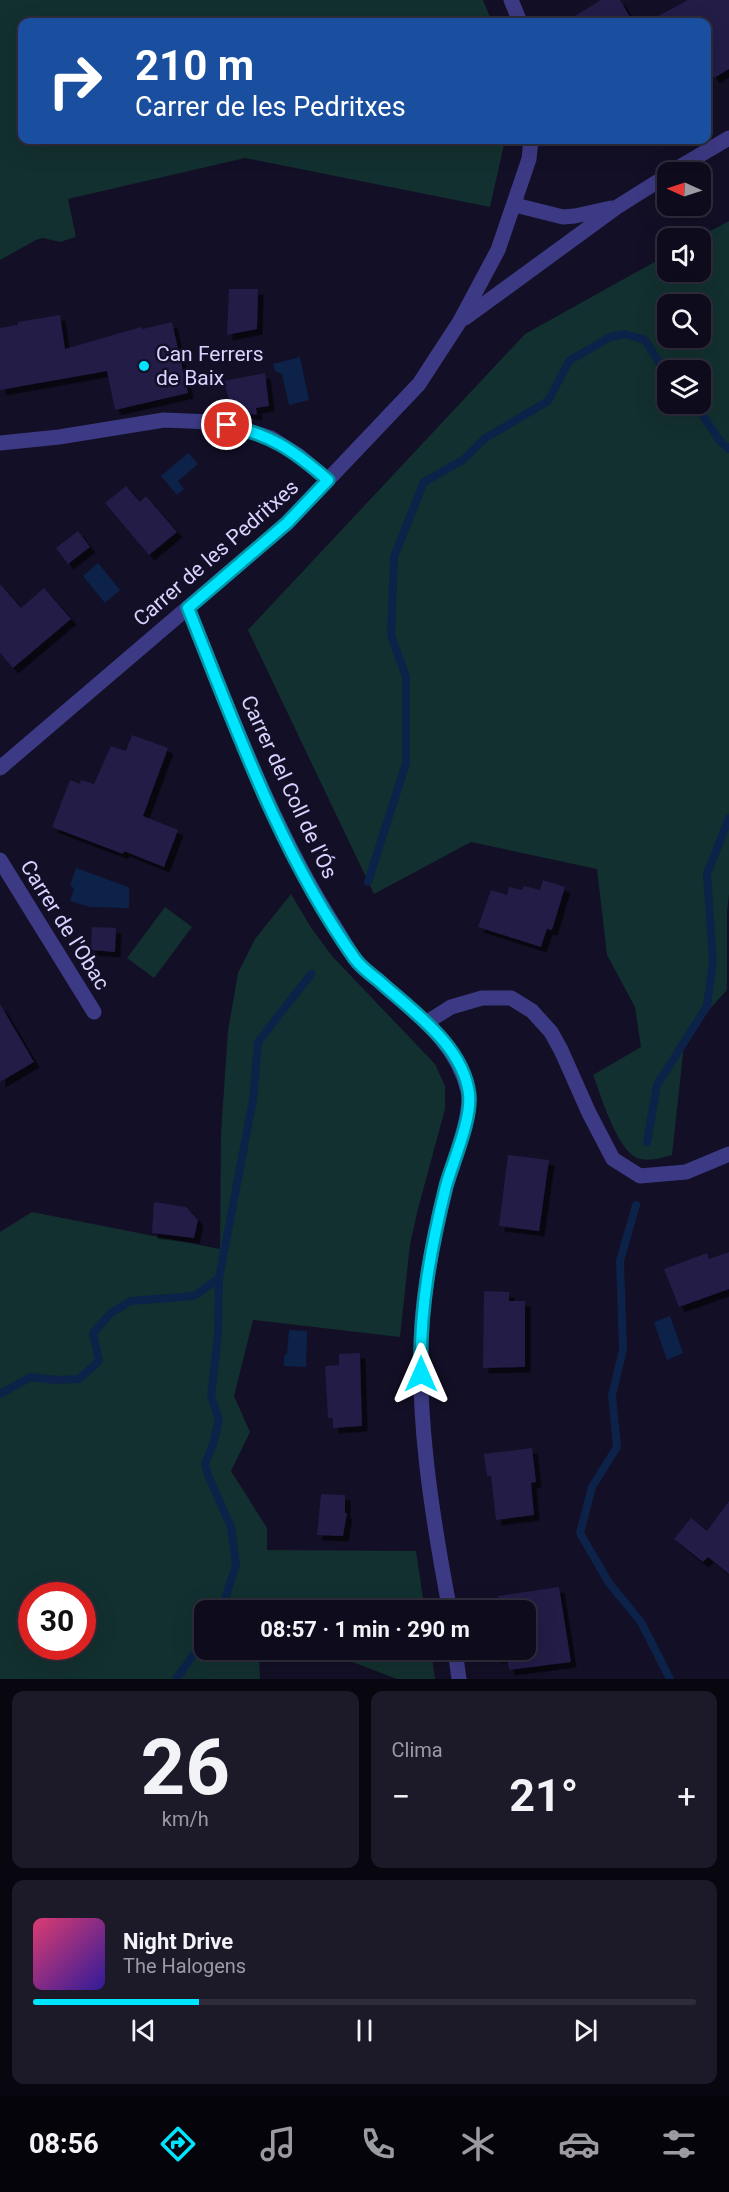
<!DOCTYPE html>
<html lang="es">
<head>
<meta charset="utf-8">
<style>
  :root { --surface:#0e0b1c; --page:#1c1929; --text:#f1f3f6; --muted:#9b9ba3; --line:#2e2b3b; --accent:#00e5ff }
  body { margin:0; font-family:Roboto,sans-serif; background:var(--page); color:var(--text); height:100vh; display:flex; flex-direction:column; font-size:22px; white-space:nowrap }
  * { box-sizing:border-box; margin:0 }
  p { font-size:20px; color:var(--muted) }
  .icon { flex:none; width:33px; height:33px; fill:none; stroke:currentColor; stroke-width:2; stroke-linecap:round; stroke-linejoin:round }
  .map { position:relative; height:1679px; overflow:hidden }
  .drawer { display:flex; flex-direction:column; gap:12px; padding:12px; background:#08060f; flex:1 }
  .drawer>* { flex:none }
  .top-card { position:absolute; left:18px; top:18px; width:693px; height:126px; border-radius:12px; box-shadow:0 6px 24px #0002,0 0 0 2px var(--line); background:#1a4fa0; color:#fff; overflow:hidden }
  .needle { width:39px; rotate:273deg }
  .tools { position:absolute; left:657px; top:162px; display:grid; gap:12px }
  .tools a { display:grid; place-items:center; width:54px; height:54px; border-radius:12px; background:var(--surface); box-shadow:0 6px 24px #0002,0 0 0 2px var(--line); font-size:30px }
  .speed { position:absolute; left:18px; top:1582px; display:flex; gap:12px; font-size:30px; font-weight:700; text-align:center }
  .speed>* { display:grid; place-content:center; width:78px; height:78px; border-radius:50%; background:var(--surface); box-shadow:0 6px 24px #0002,0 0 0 2px var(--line); line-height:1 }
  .speed .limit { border:9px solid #d22; background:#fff; color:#111 }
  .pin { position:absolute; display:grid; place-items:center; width:51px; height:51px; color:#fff; margin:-26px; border:3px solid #fff; border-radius:50%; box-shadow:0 2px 6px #0007 }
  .me { position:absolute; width:66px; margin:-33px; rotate:0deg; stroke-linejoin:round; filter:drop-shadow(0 0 4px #0008) }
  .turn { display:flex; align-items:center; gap:21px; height:126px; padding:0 18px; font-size:27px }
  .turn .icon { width:78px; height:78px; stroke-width:2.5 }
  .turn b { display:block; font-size:42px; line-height:51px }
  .big { font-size:45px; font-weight:700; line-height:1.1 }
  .drawer .card { flex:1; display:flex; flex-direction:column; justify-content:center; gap:9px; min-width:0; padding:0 21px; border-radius:12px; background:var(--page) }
  .drawer .dial { align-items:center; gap:0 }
  .dial b { font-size:78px; line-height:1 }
  .song { display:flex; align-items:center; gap:18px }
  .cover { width:72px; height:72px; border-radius:9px; background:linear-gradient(135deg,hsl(340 70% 55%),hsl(250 70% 35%)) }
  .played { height:6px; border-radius:3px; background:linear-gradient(90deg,var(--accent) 25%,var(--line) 25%) }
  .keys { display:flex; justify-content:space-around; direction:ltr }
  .heat { display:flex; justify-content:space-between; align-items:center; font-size:33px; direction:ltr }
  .drawer .tiles { flex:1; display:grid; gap:12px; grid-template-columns:1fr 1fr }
  .card:last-child { grid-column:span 2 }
  .trip { position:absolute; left:194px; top:1600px; width:342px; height:60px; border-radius:12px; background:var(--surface); box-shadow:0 6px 24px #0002,0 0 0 2px var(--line); font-weight:700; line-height:60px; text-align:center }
  .dock { display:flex; height:96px; justify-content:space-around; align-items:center; background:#06040b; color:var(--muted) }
  .dock .icon { width:42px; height:42px }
  .dock .current { color:var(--accent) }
  .dock b { font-size:27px; color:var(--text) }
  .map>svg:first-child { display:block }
  .green { fill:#12302f; fill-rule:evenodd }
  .water { fill:#0c2248 }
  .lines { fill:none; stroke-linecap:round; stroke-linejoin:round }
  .stream { stroke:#0c2248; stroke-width:8 }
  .building { fill:#241b47; filter:url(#shadow) }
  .minor { stroke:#3d3a85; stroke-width:15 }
  .route-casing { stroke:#0095a6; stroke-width:15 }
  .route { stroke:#00e5ff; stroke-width:10 }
  .poi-dot { fill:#00e5ff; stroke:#130f26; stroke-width:2 }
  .labels { text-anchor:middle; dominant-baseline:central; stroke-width:5; stroke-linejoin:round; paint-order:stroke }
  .poi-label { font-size:21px; fill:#d9d4ff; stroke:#130f26; text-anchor:start }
  .street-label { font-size:21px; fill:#d9d4ff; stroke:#130f26 }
</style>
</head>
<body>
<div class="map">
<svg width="729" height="1679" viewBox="0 0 729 1679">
  <defs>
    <filter id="shadow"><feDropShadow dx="5.5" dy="5.5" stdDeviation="0" flood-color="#0009"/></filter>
  </defs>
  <rect width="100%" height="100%" fill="#130f26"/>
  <!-- green -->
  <g class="green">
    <polygon points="0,0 483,0 492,22 22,22 22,140 505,140 490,207 245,158 68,199 76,237 60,242 43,238 36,240 0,260"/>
    <path d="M729,221V894L727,912V990L685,1036L672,1155C662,1158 650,1161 640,1159C618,1154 601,1095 593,1075L641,1047L635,1007L607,955L597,869L471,842L374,894L248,630L525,334L667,255L668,272H700V238H697ZM668,304H700V338H668ZM668,370H700V404H668Z"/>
    <path d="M291,894L312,929L332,956L435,1064L445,1086V1109L418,1209L410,1244L400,1337L253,1320L234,1396L250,1432L231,1471L267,1528V1550L416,1551L425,1611H204V1650H259L260,1679H0V1232L32,1212L220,1249L221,1133L228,1031L238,973L255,939ZM32,1596H82V1647H32Z"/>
    <polygon points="165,907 192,927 154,978 127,958"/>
    <polygon points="321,1650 431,1650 435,1679 397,1679"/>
  </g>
  <!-- water -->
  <g class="water">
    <polygon points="300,357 309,400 289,405 282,374 275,371 273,364"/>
    <polygon points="188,453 198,464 178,481 184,489 177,495 161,476"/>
    <polygon points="98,563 120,590 105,603 83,576"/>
    <polygon points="76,868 128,887 129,889 129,908 90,907 70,901 74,888 70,886"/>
    <polygon points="670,1316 683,1353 667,1360 654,1322"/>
    <polygon points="289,1330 307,1331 306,1367 284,1366 284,1356 287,1353"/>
  </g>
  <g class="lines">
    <!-- stream -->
    <g class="stream">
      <polyline points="695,404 720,441 729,449"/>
      <polyline points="368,882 406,763 406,677 391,635 394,557 424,482 463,460 484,439 548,401 569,361 610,337 625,334 645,340 668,377"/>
      <polyline points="647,1142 657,1085 707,1006 713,961 707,874 729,818"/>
      <polyline points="636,1205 620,1261 623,1350 612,1395 617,1447 592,1487 580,1533 609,1583 641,1622 670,1679"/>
      <polyline points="219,1278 218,1335 211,1396 219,1420 213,1444 205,1464 208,1475 231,1527 236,1565 221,1611"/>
      <polyline points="0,1394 31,1377 57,1380 79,1379 99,1361 93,1333 111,1313 131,1301 194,1296 219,1278 253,1100 258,1042 311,974"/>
      <polyline points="176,1679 204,1640"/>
    </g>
  </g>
  <!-- building -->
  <g class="building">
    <polygon points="601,0 620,0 633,22 565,22"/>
    <polygon points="688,0 729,0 729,69 714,78 706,65 706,22 647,22"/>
    <polygon points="229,289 258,289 257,329 227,335"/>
    <polygon points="60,315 65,349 141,327 143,329 172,322 188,393 115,410 107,371 0,390 0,328 18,325 18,322"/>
    <polygon points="265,373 269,406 256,408 257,415 232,411 224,381"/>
    <polygon points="126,486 140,502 146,496 177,532 149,555 105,503"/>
    <polygon points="78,531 90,547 68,564 56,548"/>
    <polygon points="0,584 21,608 44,588 71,619 13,668 0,653"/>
    <polygon points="132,735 168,748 143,816 178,830 164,867 124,851 123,854 52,827 70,780 80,784 81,780 94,784 111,746 126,751"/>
    <polygon points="543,880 565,887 552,930 547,929 541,947 478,927 491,890 507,895 509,887 522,890 524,886 540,890"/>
    <polygon points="92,927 116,928 115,952 91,950"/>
    <polygon points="0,1004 34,1062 0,1082"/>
    <polygon points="508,1155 549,1160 539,1231 499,1226"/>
    <polygon points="154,1202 186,1207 198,1220 194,1238 152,1233"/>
    <polygon points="729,1252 729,1289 679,1307 664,1269 707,1253 709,1259"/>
    <polygon points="484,1291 509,1292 509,1301 525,1301 525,1367 483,1368"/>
    <polygon points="360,1353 362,1426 333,1428 333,1418 328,1418 325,1366 339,1365 339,1354"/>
    <polygon points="532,1448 536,1482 531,1483 534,1515 496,1520 491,1476 487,1476 484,1454"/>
    <polygon points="321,1494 345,1495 345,1513 347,1513 343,1536 317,1535"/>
    <polygon points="729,1501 729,1574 708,1557 703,1562 674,1539 691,1518 707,1531"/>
    <polygon points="559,1587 571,1662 509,1670 507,1656 496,1658 495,1650 525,1650 525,1611 494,1611 500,1610 498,1596"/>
  </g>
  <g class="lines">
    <!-- minor -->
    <g class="minor">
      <polyline points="511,0 520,22"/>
      <polyline points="671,172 729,138"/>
      <polyline points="515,205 563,217 575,216 611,208"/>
      <polyline points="465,318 617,207 668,175"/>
      <polyline points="0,443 59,437 164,420 211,422 242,429 271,438 298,455 328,480"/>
      <path d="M188,608C232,717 272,828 335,927C342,938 348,950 356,960C362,968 372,975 380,982C416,1014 456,1041 468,1091C473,1114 453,1162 446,1187C436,1227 427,1269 423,1311C414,1406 432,1517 450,1611"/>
      <polyline points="0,768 287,523 419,384 460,321 498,250 529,159 531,140"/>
      <polyline points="0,860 94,1012"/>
      <polyline points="427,1022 451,1007 482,998 511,998 532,1011 551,1032 561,1050 589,1113 613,1159 640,1176 686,1172 729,1154"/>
      <polyline points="455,1650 459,1679"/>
    </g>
  </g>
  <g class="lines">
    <defs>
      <path id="route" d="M227,425C272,435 294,451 328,480L287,523L188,608C236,728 280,853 355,959C361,967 370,974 378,980C412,1011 463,1045 469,1094C472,1119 453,1161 446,1186C431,1247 419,1311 421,1374"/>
    </defs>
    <!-- route casing -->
    <use href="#route" class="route-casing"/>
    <!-- route -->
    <use href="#route" class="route"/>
  </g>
  <!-- markers -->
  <circle class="poi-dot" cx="144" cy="366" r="6"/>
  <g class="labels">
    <!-- poi labels -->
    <g class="poi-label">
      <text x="156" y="354">Can Ferrers<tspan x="156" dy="24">de Baix</tspan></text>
    </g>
    <!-- street labels -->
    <g class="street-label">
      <text transform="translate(216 553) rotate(-41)">Carrer de les Pedritxes</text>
      <text transform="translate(289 787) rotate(65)">Carrer del Coll de l'Ós</text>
      <text transform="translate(65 925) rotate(58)">Carrer de l'Obac</text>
    </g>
  </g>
</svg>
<div class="tools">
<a><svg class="needle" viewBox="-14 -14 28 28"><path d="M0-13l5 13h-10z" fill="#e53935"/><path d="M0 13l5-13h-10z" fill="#9b9ba3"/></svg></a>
<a><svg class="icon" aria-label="sound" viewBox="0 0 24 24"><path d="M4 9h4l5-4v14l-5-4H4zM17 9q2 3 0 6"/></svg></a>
<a><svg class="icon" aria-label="search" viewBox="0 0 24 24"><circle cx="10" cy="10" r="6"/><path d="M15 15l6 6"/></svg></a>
<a><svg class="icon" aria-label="layers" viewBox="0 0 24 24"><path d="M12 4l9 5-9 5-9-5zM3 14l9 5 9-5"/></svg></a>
</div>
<div class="speed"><div class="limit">30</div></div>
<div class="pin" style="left:227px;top:425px;background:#d93025"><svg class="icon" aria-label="arrive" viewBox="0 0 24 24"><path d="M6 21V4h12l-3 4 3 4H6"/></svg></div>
<svg class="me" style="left:421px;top:1374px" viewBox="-20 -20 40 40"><path d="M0-17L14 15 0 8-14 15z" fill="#00e5ff" stroke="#fff" stroke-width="4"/></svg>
<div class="trip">08:57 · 1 min · 290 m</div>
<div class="top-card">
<div class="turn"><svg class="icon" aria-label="right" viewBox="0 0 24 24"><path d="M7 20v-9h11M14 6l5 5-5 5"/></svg><div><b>210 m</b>Carrer de les Pedritxes</div></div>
</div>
</div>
<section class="drawer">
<div class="tiles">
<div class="card dial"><b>26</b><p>km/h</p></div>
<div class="card"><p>Clima</p>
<div class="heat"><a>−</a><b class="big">21°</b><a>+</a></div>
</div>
<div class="card">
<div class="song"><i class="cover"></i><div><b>Night Drive</b><p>The Halogens</p></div></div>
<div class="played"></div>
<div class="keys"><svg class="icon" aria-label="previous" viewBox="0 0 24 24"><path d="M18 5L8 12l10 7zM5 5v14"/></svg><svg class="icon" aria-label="pause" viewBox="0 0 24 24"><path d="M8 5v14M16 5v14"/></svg><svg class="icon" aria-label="next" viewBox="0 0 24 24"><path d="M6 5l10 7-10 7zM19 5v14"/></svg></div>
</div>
</div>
</section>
<nav class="dock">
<b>08:56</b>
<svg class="icon current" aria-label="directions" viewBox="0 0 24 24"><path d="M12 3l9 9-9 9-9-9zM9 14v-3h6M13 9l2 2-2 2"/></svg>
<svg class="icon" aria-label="music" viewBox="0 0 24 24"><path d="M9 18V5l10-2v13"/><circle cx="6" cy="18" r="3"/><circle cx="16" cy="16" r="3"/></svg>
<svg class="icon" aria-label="phone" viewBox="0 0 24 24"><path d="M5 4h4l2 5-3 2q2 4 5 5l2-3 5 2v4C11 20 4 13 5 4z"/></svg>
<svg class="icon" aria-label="climate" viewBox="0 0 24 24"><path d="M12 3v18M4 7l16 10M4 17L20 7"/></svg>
<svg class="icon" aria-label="car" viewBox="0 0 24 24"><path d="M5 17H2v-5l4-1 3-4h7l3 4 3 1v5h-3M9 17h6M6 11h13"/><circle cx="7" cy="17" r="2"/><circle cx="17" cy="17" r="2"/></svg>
<svg class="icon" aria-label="filters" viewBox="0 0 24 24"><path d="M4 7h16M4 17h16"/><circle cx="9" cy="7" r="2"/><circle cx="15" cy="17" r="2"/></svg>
</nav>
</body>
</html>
